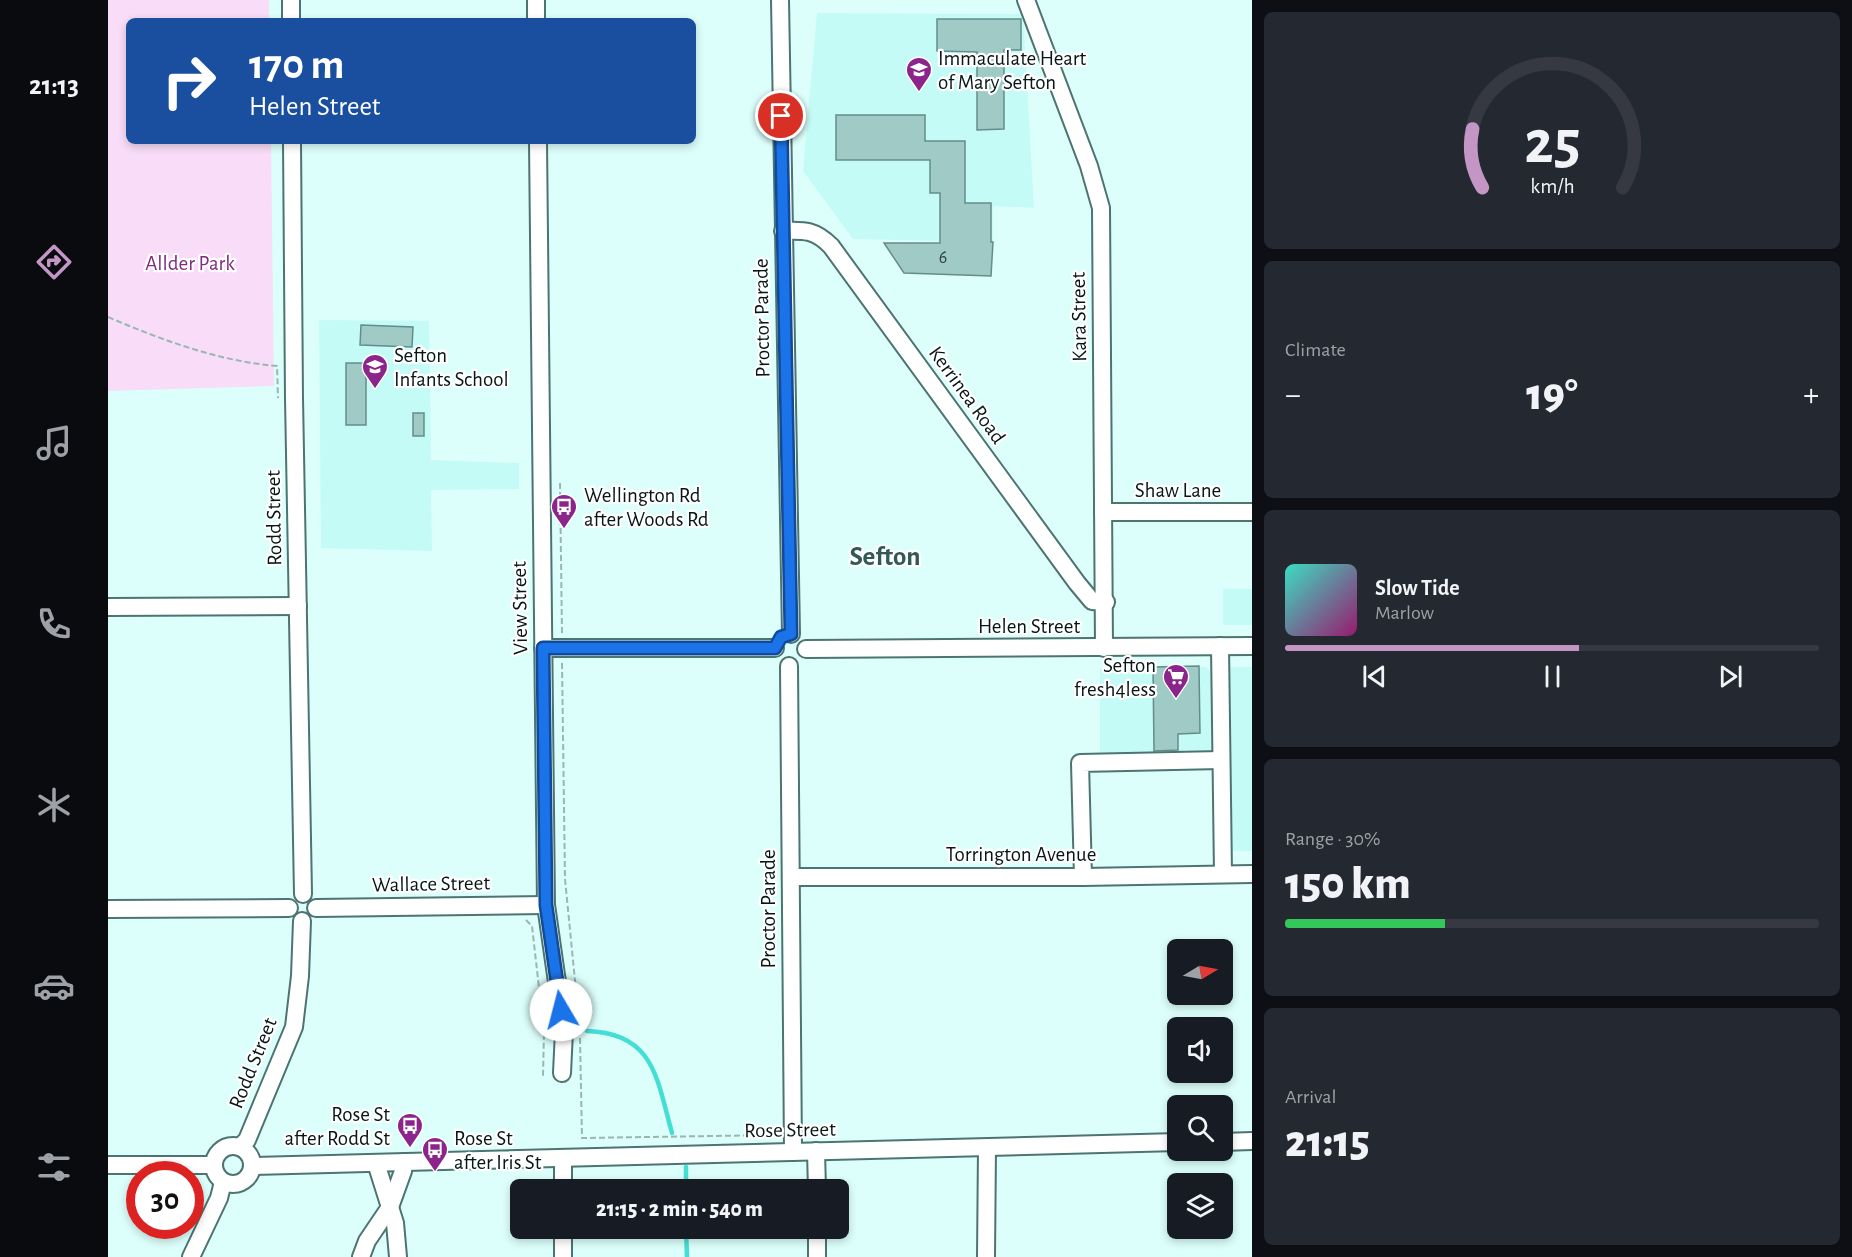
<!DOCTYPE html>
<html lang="en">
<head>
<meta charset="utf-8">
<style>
  :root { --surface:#171b24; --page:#242831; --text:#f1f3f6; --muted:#9ea1a6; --line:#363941; --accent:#c396c6 }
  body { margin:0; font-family:"Alegreya Sans",sans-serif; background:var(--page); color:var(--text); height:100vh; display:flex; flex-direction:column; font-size:22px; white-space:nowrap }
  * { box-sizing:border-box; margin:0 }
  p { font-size:20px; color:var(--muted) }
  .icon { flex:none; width:33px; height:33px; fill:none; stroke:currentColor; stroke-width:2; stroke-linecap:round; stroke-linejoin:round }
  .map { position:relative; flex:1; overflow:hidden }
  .drawer { display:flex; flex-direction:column; gap:12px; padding:12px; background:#0d0f14; width:600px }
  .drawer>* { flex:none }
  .hud { position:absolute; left:18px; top:18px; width:570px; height:126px; border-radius:9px; box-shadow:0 3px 9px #0003; background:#1a4fa0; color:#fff; overflow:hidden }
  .needle { width:39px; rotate:80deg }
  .buttons { position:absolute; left:1059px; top:939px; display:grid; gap:12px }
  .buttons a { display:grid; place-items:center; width:66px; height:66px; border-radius:9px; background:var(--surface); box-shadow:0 3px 9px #0003; font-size:30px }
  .speed { position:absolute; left:18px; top:1161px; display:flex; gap:12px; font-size:30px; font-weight:700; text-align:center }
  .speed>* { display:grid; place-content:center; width:78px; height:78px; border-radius:50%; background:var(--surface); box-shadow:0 3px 9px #0003; line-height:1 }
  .speed .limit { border:9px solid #d22; background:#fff; color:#111 }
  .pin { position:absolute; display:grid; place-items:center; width:51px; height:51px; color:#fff; margin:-26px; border:3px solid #fff; border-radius:50%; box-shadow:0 2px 6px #0007 }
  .me { position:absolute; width:66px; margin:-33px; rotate:352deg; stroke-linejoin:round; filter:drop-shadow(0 0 4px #0008) }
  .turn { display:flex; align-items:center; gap:21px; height:126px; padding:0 24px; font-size:27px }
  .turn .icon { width:78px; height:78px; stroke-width:2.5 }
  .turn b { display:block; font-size:42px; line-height:51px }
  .big { font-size:45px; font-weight:800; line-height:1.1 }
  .drawer .tile { flex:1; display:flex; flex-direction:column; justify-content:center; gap:9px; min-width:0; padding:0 21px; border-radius:9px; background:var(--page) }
  .drawer .dial { align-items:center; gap:0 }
  .dial svg { height:156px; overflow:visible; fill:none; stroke:var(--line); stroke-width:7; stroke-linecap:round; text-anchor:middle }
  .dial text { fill:var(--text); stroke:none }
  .song { display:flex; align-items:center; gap:18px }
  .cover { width:72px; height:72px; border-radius:9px; background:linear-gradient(135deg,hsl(170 70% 55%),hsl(320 70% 35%)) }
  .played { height:6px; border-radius:3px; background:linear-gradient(90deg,var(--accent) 55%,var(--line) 55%) }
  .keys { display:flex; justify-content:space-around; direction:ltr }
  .heat { display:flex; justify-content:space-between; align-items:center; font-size:33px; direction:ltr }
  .charge { height:9px; border-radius:4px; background:linear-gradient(90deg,#34c759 30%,var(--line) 0) }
  .trip { position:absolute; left:402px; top:1179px; width:339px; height:60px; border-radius:9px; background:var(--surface); box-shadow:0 3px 9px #0003; font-weight:800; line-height:60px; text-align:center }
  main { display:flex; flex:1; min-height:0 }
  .menu { display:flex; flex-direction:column; width:108px; justify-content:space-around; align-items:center; background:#090b0e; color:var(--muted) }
  .menu .icon { width:42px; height:42px }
  .menu .current { color:var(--accent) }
  .menu b { font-size:27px; color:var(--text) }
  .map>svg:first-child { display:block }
  .built { fill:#c5fbf7 }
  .green { fill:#f9dcf7 }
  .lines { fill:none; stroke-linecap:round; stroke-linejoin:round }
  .stream { stroke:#45ded5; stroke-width:4.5 }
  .building { fill:#9fcac6; stroke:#648d8a; stroke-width:1.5 }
  .minor-casing { stroke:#4c7471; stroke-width:20 }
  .path { stroke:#99b6b3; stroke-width:2; stroke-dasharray:6 3; stroke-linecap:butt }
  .minor { stroke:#fff; stroke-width:16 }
  .route-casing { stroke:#114b97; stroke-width:15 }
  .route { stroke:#1a73e8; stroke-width:10 }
  .labels { text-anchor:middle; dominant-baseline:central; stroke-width:4.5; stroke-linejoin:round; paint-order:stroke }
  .number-label { font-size:18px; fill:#2d4442 }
  .poi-label { font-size:21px; fill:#071716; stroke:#fff; text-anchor:start }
  .park-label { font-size:21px; fill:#802c80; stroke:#fff }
  .street-label { font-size:21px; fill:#071716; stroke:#fff }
  .district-label { font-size:27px; font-weight:bold; fill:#315956; stroke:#fff }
</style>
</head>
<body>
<main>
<nav class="menu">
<b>21:13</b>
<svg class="icon current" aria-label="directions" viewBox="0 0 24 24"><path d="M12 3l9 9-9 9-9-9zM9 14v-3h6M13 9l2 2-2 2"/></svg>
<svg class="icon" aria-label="music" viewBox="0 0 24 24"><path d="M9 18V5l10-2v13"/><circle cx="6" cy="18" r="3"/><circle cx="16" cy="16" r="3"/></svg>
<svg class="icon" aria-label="phone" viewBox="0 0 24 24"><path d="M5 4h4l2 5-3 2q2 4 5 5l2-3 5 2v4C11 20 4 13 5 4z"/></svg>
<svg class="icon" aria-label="climate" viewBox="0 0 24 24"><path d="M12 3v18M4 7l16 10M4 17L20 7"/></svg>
<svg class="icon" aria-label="car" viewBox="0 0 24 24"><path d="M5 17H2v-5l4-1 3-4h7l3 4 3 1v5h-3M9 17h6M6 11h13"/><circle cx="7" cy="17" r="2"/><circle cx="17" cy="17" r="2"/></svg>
<svg class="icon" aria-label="filters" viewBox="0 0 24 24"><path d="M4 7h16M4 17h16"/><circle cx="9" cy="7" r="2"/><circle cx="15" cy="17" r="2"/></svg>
</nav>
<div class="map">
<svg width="1144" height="1257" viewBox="0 0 1144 1257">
  <rect width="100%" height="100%" fill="#dcfffb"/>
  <!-- built -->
  <g class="built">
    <polygon points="709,13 915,14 926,208 885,206 885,242 745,239 695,171"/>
    <polygon points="211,320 321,321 323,460 411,463 411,489 323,490 324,551 213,548"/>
    <rect x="1115" y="589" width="29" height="36"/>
    <polygon points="1098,667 1107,676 1108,745 1100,754 992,754 992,668"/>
    <polygon points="1122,667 1144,667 1144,851 1125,851 1121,847 1119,670"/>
  </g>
  <!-- green -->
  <polygon class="green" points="0,0 161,0 161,21 21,21 21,141 163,141 166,386 0,391"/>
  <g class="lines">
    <!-- stream -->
    <g class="stream">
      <path d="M479,1031C547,1033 549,1080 564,1133"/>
      <polyline points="578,1167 578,1190"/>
      <polyline points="578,1228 579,1257"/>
    </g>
  </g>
  <!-- building -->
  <g class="building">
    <polygon points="829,19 913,19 913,50 896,50 896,129 869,130 869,52 829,51"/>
    <polygon points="728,115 817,115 817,141 857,141 857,203 883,203 883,242 885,242 883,276 796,273 776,243 832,243 832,193 822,193 822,160 728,160"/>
    <polygon points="253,325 305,327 304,347 252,345"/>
    <rect x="238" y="363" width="20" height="62"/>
    <rect x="305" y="413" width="11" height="23"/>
    <polygon points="1091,666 1092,733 1070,734 1070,750 1046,751 1045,667"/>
  </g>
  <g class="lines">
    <defs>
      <g id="minor">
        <polyline points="183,0 183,21"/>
        <polyline points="428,0 428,21"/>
        <polyline points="672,0 683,634"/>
        <polyline points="918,0 981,166 993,208 996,648"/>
        <polyline points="184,141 186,398 195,894"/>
        <polyline points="430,141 438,905 456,1031 454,1073"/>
        <path d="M675,231C697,230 707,230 723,246L969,583L984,601L998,602"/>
        <polyline points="995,512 1144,512"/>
        <polyline points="0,607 190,606"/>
        <polyline points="1112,646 1115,874"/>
        <polyline points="435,648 667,648"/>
        <polyline points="698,649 1144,646"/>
        <polyline points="681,666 685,1152"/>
        <polyline points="683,877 975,877 1144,874"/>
        <polyline points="975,877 972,763 1113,760"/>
        <polyline points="208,908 438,905"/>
        <polyline points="0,909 181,908"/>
        <polyline points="1114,1142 1144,1141"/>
        <circle cx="125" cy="1165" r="19"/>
        <polyline points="132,1147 139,1140 186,1027 192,976 194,921"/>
        <polyline points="708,1151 709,1190"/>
        <polyline points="455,1158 455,1190"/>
        <polyline points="268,1163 287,1223 290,1257"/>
        <polyline points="0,1165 105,1165"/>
        <polyline points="144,1166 1070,1142"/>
        <polyline points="455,1228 455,1257"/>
        <polyline points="709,1228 709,1257"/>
        <polyline points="83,1257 111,1198 115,1182"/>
        <polyline points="253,1257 259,1241 282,1207 295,1171 296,1162"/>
        <polyline points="878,1257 879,1148"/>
      </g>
    </defs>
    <!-- minor casing -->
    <use href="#minor" class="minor-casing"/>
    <!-- path -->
    <g class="path">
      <path d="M0,317C54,340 110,361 169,366L170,398"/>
      <polyline points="452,483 454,634"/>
      <polyline points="454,663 457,879 470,1011"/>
      <polyline points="418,920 424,926 436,1032 435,1076"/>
      <polyline points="472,1038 474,1138 670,1135"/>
    </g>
    <!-- minor -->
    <use href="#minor" class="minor"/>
  </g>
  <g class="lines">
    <defs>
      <polyline id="route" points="453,1010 438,905 435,648 667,648 673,637 683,634 673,116"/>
    </defs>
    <!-- route casing -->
    <use href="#route" class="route-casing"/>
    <!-- route -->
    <use href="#route" class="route"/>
  </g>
  <!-- icons -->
  <defs>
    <symbol id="school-pin" viewBox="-11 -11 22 30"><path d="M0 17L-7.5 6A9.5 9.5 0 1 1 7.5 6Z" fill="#8b258b" stroke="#fff"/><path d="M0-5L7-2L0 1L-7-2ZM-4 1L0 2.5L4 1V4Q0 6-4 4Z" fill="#fff"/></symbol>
    <symbol id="bus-pin" viewBox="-11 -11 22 30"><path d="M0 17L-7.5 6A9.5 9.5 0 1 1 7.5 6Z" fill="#8b258b" stroke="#fff"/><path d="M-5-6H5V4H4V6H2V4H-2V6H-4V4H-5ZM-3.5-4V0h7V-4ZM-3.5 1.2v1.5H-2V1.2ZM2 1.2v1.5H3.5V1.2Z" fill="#fff"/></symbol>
    <symbol id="supermarket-pin" viewBox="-11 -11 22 30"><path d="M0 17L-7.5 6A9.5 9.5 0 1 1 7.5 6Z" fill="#8b258b" stroke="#fff"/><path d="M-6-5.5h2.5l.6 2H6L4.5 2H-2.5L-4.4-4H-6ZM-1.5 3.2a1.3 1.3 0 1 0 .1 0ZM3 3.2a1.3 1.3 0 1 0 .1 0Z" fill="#fff"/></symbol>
  </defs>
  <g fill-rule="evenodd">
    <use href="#school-pin" x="796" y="55" width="30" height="40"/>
    <use href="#school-pin" x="252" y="352" width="30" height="40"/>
    <use href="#bus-pin" x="441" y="492" width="30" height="40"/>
    <use href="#supermarket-pin" x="1053" y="662" width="30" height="40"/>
    <use href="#bus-pin" x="287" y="1111" width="30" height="40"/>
    <use href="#bus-pin" x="312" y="1135" width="30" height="40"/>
  </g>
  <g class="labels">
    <!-- number labels -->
    <g class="number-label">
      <text x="835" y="258">6</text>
    </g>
    <!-- poi labels -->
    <g class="poi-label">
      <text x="830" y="58">Immaculate Heart<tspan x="830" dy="24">of Mary Sefton</tspan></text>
      <text x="286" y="355">Sefton<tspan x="286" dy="24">Infants School</tspan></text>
      <text x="476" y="495">Wellington Rd<tspan x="476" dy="24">after Woods Rd</tspan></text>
      <text x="1048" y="665" text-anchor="end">Sefton<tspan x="1048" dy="24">fresh4less</tspan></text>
      <text x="282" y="1114" text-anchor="end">Rose St<tspan x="282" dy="24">after Rodd St</tspan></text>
      <text x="346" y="1138">Rose St<tspan x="346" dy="24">after Iris St</tspan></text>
    </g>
    <!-- park labels -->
    <g class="park-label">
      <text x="82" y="263">Allder Park</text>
    </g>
    <!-- street labels -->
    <g class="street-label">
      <text transform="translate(971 317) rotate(-91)">Kara Street</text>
      <text transform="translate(654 318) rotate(-91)">Proctor Parade</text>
      <text transform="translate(859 395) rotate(54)">Kerrinea Road</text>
      <text x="1070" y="490">Shaw Lane</text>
      <text transform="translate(166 518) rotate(-91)">Rodd Street</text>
      <text transform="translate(412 608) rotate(-91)">View Street</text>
      <text x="921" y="626">Helen Street</text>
      <text x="913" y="854">Torrington Avenue</text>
      <text transform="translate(323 884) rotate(-1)">Wallace Street</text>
      <text transform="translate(660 909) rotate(-90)">Proctor Parade</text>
      <text transform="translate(145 1063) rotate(-68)">Rodd Street</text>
      <text transform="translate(682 1130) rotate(-1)">Rose Street</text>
    </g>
    <!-- district labels -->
    <g class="district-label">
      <text x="777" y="556">Sefton</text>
    </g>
  </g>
</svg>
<div class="buttons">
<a><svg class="needle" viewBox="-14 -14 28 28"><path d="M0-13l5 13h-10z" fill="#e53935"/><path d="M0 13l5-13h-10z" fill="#9ea1a6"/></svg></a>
<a><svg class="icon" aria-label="sound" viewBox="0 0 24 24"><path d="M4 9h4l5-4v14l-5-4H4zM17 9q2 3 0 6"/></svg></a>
<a><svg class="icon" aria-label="search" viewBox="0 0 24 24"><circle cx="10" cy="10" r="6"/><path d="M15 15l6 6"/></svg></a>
<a><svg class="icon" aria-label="layers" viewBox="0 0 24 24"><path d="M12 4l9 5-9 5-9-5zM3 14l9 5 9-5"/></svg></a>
</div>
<div class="speed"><div class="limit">30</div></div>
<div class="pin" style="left:673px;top:116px;background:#d93025"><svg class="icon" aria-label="arrive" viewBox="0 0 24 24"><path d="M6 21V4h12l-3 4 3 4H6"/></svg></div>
<svg class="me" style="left:453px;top:1010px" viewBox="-20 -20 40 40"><circle r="19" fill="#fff"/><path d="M0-13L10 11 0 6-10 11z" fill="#1a73e8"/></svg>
<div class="trip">21:15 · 2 min · 540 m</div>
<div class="hud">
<div class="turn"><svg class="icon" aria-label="right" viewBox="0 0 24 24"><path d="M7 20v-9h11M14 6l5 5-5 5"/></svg><div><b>170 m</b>Helen Street</div></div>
</div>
</div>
<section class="drawer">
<div class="tile dial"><svg viewBox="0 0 100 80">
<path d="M14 69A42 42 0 1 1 86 69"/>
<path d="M14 69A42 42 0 0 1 9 39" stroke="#c396c6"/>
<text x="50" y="56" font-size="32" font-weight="700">25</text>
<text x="50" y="72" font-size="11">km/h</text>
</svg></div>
<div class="tile"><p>Climate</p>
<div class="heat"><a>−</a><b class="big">19°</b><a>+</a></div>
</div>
<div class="tile">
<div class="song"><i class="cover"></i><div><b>Slow Tide</b><p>Marlow</p></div></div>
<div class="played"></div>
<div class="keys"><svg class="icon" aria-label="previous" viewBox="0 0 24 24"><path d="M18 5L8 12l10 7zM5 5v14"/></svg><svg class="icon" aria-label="pause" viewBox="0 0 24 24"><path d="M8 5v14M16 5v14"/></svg><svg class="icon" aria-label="next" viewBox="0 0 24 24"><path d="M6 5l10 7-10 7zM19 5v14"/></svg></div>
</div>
<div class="tile"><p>Range · 30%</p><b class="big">150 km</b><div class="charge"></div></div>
<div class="tile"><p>Arrival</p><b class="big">21:15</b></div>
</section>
</main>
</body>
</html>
